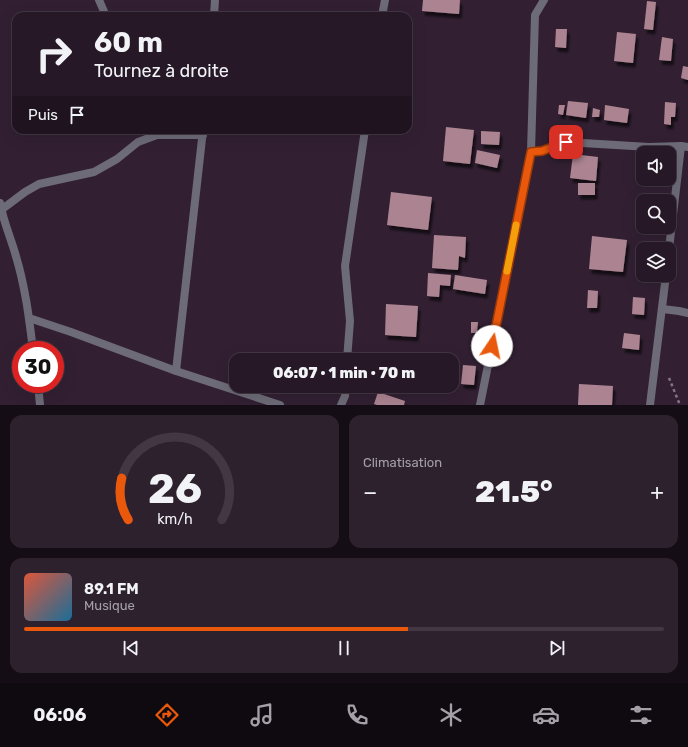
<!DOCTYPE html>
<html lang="fr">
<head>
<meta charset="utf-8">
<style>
  :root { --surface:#261826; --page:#2e212e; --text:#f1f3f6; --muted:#a4a0a7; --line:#423743; --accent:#ea580c }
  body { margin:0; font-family:Rubik,sans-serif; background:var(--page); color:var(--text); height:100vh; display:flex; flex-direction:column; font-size:15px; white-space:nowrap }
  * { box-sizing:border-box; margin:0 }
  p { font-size:13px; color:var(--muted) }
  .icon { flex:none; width:22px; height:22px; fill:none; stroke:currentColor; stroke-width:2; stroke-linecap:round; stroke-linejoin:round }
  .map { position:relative; height:405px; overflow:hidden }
  .panel { display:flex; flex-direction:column; gap:10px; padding:10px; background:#150d15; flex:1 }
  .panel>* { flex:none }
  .guide { position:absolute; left:12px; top:12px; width:400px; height:122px; border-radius:12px; box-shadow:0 4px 16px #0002,0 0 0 1px var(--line); background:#261826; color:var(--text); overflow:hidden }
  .controls { position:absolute; left:636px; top:146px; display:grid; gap:8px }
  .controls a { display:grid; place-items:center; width:40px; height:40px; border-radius:8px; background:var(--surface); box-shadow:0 4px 16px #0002,0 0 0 1px var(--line); font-size:20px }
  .speed { position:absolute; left:12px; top:341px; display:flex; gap:8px; font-size:20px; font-weight:700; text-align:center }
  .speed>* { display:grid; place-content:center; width:52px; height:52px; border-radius:50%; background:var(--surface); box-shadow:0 4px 16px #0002,0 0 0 1px var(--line); line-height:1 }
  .speed .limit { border:6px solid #d22; background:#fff; color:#111 }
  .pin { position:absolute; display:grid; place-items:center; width:34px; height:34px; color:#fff; margin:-17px; border-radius:8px; box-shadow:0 2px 6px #0006 }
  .me { position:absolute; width:44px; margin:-22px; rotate:11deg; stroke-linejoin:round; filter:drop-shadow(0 0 3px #0008) }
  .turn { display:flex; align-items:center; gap:14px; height:84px; padding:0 16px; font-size:18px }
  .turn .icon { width:52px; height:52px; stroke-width:2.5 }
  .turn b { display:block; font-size:28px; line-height:34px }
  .then { display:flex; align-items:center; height:38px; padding:0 16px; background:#0003; gap:8px; font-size:15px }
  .big { font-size:30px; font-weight:800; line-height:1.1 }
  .panel .card { flex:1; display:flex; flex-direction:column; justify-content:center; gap:6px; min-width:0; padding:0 14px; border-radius:12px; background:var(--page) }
  .panel .dial { align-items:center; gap:0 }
  .dial svg { height:104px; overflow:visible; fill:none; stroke:var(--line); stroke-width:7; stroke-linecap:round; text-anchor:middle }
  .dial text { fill:var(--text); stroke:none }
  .song { display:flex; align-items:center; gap:12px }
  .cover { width:48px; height:48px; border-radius:6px; background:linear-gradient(135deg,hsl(10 70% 55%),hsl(200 70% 35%)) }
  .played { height:4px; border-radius:2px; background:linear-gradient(90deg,var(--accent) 60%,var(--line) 60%) }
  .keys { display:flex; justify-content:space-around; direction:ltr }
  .heat { display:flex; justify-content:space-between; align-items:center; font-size:22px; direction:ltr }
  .panel .tiles { flex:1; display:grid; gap:10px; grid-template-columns:1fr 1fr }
  .card:last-child { grid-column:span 2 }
  .trip { position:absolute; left:229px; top:353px; width:230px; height:40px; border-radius:12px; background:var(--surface); box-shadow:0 4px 16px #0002,0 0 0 1px var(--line); font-weight:800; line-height:40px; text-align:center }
  .tab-bar { display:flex; height:64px; justify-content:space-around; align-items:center; background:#0f0a0f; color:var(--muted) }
  .tab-bar .icon { width:28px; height:28px }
  .tab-bar .on { color:var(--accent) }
  .tab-bar b { font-size:18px; color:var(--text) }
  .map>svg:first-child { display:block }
  .building { fill:#ac8491; filter:url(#shadow) }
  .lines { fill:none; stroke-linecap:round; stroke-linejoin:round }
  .path { stroke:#837483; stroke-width:2.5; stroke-dasharray:3 3; stroke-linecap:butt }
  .minor { stroke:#6d6b77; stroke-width:8 }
  .route-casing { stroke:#983908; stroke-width:10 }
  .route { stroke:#ea580c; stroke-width:7 }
  .slow { stroke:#f59e0b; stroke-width:7 }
</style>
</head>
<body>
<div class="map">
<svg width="688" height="405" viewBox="0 0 688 405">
  <defs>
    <filter id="shadow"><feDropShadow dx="2.5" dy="4.5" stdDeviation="1" flood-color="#0009"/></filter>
  </defs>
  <rect width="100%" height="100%" fill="#322032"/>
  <!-- building -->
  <g class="building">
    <polygon points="423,0 460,0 459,14 422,11"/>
    <polygon points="647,1 656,2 653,30 644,29"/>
    <polygon points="290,11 308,14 308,16 289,16"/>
    <polygon points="556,29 567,29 566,48 555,47"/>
    <polygon points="617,32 636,34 633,63 614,61"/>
    <polygon points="662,37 673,39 671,61 659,60"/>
    <polygon points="683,66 688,67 688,80 681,78"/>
    <polygon points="568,101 588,103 586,118 566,115"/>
    <polygon points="665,102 676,103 675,117 671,117 671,125 664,124"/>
    <polygon points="559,105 565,105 563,115 558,114"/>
    <polygon points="605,105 629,109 627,123 604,120"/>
    <polygon points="593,108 600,110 599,117 592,117"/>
    <polygon points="446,127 474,130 470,164 443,161"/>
    <polygon points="481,131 500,132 499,145 481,144"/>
    <polygon points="477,150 500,155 497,168 475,163"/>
    <polygon points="573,154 598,157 596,181 570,178"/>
    <rect x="578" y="183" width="17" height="12"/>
    <polygon points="391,192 432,197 428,230 387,225"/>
    <polygon points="434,235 466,237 465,258 459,256 458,270 432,268"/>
    <polygon points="592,236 627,240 623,272 589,269"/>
    <polygon points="428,273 451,275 450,286 440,285 439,297 427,296"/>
    <polygon points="455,275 487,280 485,294 453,289"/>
    <polygon points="588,290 598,291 597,308 587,308"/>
    <polygon points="633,297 645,298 644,315 632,314"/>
    <polygon points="386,304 418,306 416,337 385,335"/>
    <polygon points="471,322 478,322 477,333 471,333"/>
    <polygon points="624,333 640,335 639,350 622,348"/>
    <polygon points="463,365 476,366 474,385 461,384"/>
    <polygon points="579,384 613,386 612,405 578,405"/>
    <polygon points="378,392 405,401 404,405 377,405 374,404"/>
  </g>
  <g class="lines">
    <!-- path -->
    <polyline class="path" points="669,378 680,405"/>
    <!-- minor -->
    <g class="minor">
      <polyline points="99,0 106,16"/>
      <polyline points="214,16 215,0"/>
      <polyline points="382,16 385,0"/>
      <polyline points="531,152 542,151 566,142 649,147 681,146 688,147"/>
      <path d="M0,203C3,220 10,236 15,253C25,285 29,317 33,350"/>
      <polyline points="1,210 25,192 39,184 94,172 117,159 138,142 157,135 203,135"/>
      <polyline points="669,249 681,146"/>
      <polyline points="662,309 679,311 688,313"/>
      <polyline points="29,318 71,332 176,371 280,405"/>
      <polyline points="347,360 350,321 345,266 365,130"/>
      <polyline points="176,371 203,130"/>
      <polyline points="38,384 40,405"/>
      <polyline points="341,405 345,396 346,386"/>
      <polyline points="480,405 531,152 535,15 544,0"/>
      <polyline points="650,405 666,275"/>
    </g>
  </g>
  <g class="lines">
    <defs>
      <polyline id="route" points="492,346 531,152 542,151 566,142"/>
    </defs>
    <!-- route casing -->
    <use href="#route" class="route-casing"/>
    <!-- route -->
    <use href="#route" class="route"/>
    <!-- slow -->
    <polyline class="slow" points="507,271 516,225"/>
  </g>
</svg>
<div class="controls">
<a><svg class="icon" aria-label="sound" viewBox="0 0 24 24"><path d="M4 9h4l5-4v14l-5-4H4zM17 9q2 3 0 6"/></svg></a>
<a><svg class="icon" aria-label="search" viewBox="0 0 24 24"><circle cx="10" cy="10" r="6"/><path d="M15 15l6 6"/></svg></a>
<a><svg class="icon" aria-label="layers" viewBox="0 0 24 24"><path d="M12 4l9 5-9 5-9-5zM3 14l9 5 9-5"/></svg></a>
</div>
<div class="speed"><div class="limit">30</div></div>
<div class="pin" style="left:566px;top:142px;background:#d93025"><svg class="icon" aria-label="arrive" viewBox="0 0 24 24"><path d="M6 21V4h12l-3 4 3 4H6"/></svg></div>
<svg class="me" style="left:492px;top:346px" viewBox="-20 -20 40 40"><circle r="19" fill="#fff"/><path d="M0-13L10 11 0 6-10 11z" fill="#ea580c"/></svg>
<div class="trip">06:07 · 1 min · 70 m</div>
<div class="guide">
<div class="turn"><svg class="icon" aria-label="right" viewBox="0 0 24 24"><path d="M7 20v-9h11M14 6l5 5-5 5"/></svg><div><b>60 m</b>Tournez à droite</div></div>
<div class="then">Puis<svg class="icon" aria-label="arrive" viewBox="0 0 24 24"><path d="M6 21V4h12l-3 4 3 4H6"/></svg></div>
</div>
</div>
<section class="panel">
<div class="tiles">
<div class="card dial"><svg viewBox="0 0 100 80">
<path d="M14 69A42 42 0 1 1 86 69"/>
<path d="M14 69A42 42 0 0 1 9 37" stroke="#ea580c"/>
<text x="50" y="56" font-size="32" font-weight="700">26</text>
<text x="50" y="72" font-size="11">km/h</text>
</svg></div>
<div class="card"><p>Climatisation</p>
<div class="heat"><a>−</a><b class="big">21.5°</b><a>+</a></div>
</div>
<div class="card">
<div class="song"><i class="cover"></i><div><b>89.1 FM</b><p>Musique</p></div></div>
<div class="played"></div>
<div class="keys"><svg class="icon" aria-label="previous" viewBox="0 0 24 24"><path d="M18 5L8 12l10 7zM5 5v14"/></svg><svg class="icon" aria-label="pause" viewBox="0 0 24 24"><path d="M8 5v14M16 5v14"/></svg><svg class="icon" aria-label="next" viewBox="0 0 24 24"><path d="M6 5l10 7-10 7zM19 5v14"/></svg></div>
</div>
</div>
</section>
<nav class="tab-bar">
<b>06:06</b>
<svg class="icon on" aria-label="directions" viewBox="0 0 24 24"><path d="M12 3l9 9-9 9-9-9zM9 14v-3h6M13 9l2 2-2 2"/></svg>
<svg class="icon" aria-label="music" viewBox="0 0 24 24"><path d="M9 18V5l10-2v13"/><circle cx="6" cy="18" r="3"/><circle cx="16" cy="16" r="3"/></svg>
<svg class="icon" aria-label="phone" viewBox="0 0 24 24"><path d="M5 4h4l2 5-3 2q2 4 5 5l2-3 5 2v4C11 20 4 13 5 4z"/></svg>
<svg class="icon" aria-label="climate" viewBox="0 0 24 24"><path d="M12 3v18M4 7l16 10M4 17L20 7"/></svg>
<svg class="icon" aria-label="car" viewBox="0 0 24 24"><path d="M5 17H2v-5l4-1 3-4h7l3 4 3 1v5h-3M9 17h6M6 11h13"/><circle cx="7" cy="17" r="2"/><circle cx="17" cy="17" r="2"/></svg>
<svg class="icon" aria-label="filters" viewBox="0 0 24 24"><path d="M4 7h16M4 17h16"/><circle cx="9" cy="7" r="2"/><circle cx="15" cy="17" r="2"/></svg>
</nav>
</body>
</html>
